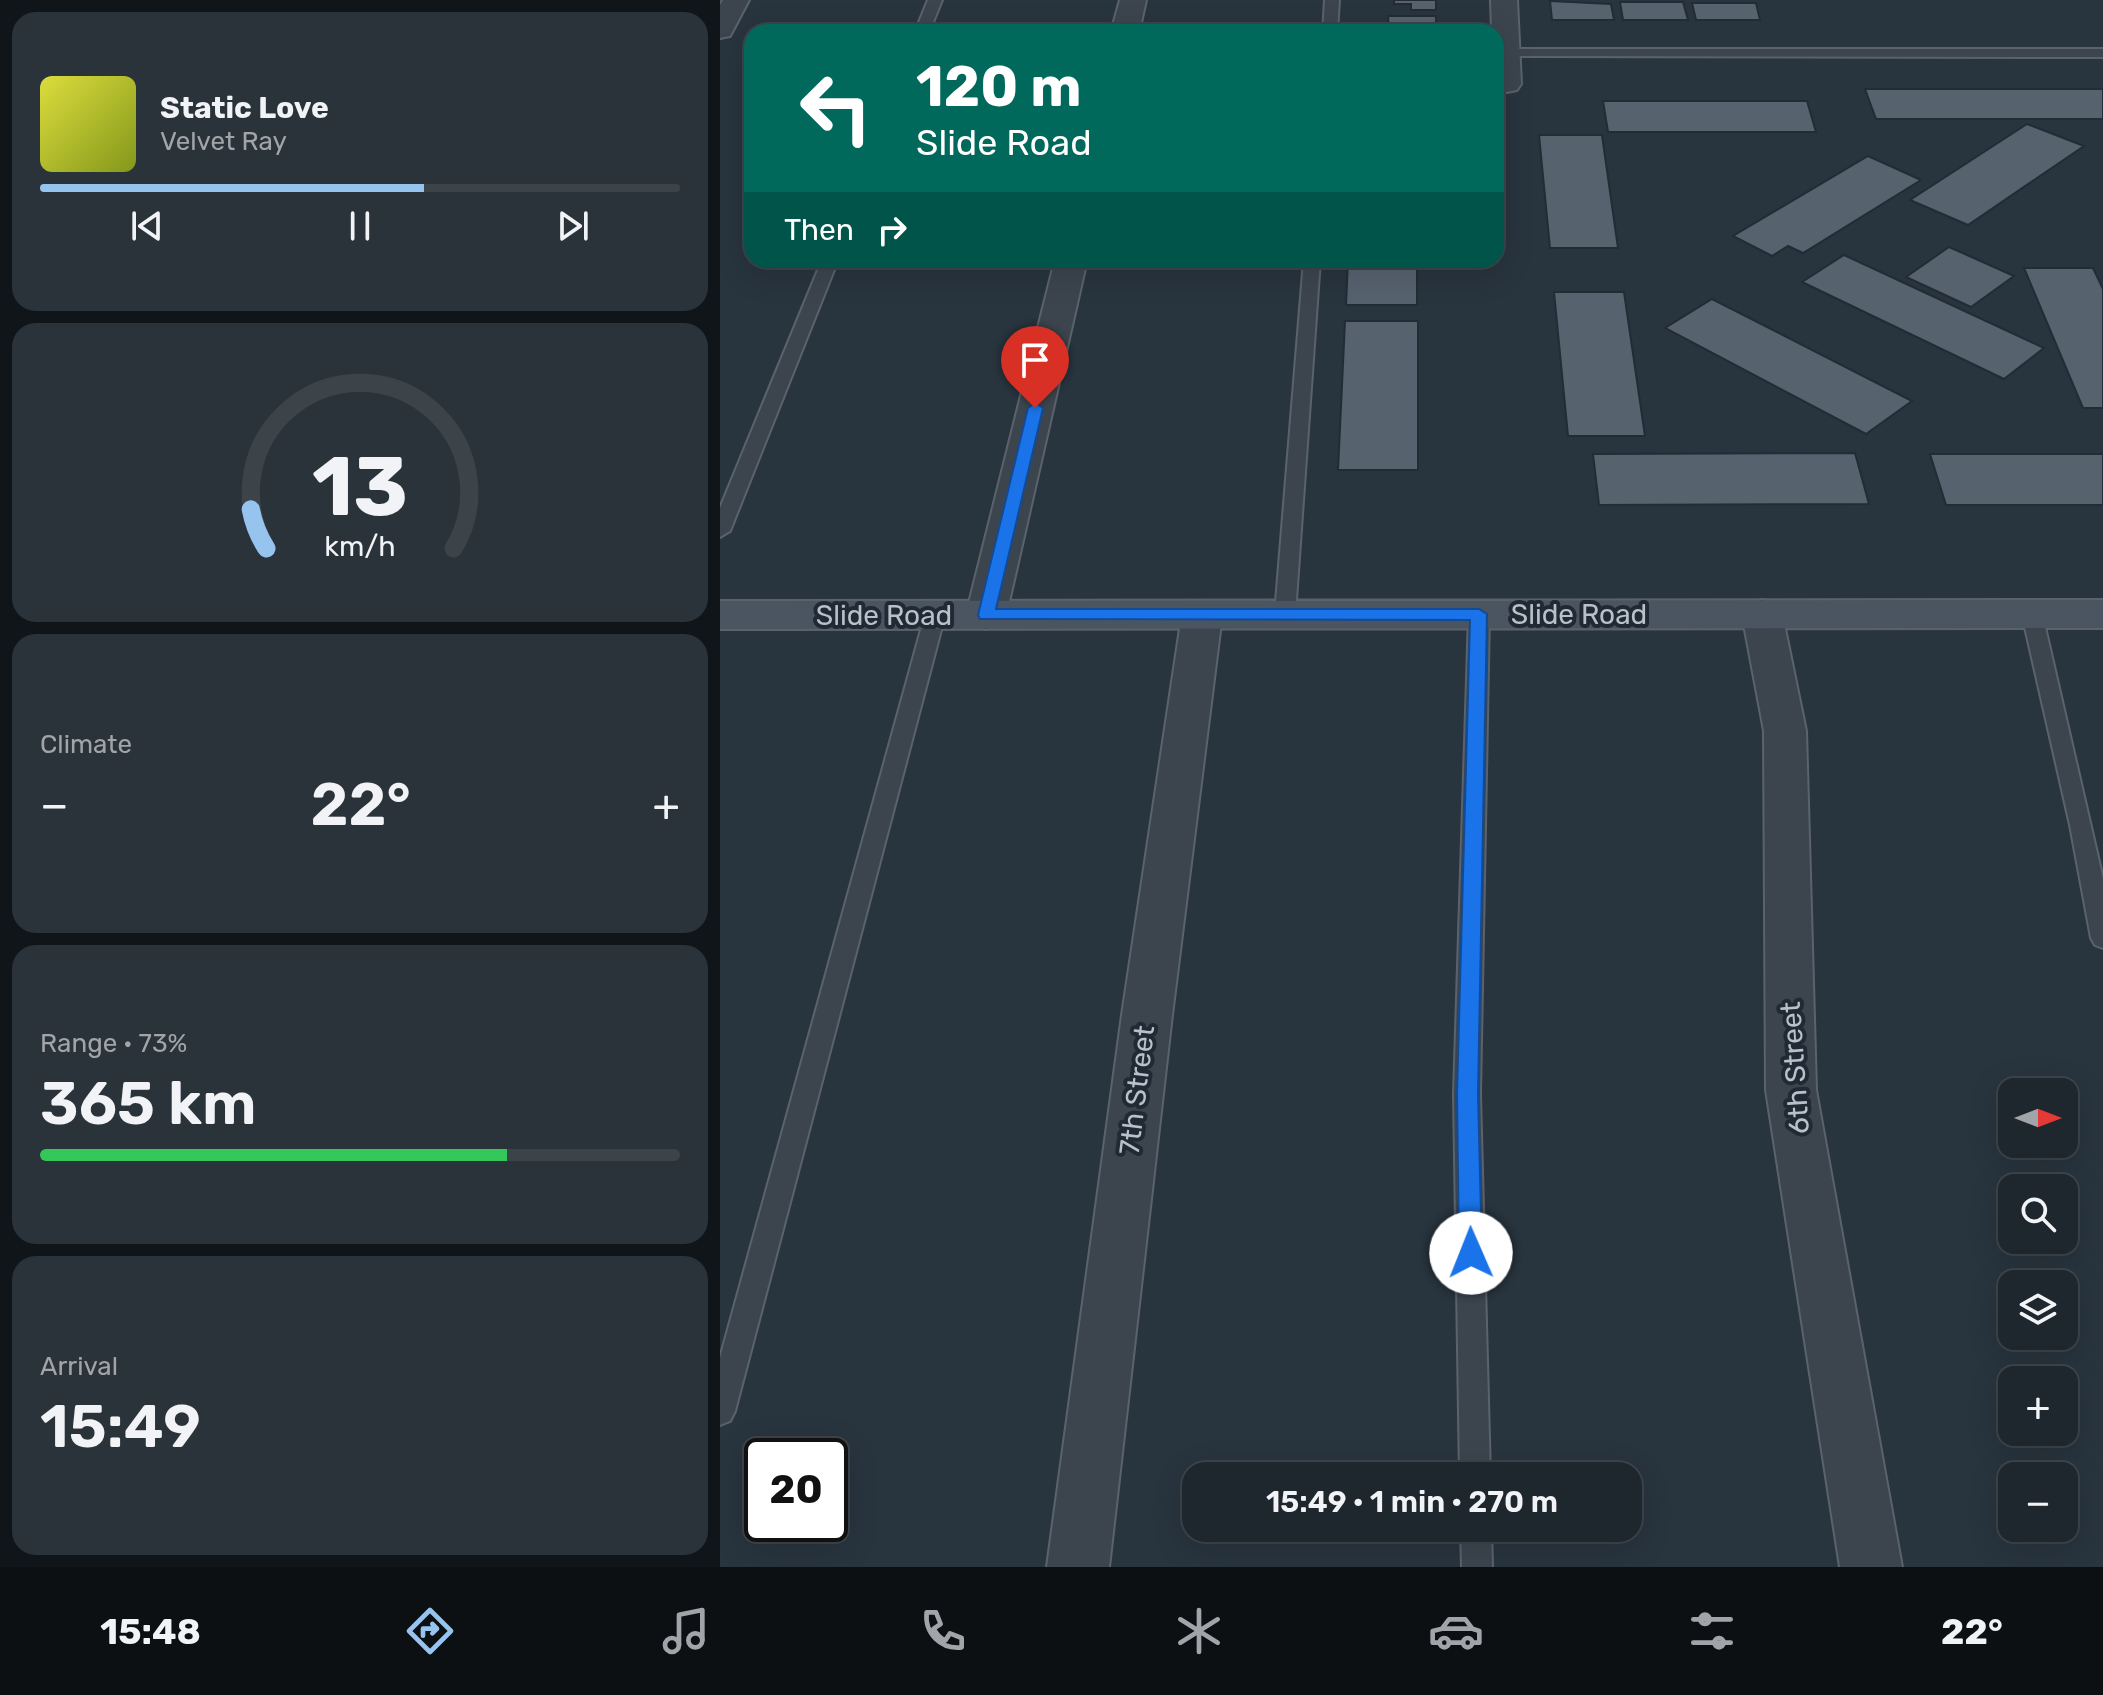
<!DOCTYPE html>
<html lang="en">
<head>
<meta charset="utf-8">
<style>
  :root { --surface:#1e272e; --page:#2b333a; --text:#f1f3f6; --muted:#a1a5aa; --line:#3c444a; --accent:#97c3ef }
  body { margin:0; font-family:Rubik,sans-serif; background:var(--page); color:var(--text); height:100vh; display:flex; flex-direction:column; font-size:30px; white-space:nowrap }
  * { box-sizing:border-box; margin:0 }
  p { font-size:26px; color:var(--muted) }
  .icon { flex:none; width:44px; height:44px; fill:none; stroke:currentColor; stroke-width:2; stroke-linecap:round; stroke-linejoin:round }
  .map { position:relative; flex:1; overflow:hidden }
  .side { display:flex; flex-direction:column; gap:12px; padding:12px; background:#101519; width:720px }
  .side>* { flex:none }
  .guide { position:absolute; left:24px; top:24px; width:760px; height:244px; border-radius:24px; box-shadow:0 8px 32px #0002,0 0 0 2px var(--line); background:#00695c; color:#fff; overflow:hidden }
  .needle { width:52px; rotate:90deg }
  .controls { position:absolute; left:1278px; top:1078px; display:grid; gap:16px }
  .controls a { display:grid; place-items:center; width:80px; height:80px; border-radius:16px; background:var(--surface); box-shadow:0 8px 32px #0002,0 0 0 2px var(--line); font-size:40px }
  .speed { position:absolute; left:24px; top:1438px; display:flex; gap:16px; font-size:40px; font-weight:700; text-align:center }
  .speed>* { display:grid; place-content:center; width:104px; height:104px; border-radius:50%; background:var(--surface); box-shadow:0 8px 32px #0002,0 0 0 2px var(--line); line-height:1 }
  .speed .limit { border:4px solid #111; border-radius:12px; background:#fff; color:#111 }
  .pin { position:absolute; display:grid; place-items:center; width:68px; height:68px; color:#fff; margin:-82px -34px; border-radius:50% 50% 50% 0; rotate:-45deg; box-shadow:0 0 8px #0007 }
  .pin .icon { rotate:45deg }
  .me { position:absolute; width:88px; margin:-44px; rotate:359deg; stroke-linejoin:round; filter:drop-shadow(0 0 6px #0008) }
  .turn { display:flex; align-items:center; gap:28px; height:168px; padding:0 40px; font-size:36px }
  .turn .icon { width:104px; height:104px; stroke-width:2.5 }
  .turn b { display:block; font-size:56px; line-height:68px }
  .then { display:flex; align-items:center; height:76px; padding:0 40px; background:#0003; gap:16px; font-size:30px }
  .big { font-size:60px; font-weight:600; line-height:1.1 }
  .side .tile { flex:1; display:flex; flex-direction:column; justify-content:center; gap:12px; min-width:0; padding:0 28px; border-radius:24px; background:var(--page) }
  .side .dial { align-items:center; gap:0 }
  .dial svg { height:208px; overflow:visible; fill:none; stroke:var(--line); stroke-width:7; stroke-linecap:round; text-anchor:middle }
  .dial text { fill:var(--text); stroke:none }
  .song { display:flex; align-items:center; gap:24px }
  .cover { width:96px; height:96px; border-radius:12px; background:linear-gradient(135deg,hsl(60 70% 55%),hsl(70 70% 35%)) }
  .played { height:8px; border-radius:4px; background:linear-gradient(90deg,var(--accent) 60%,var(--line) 60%) }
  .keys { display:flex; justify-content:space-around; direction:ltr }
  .heat { display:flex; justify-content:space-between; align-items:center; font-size:44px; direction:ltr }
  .charge { height:12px; border-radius:6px; background:linear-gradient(90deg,#34c759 73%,var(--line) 0) }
  .trip { position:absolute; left:462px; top:1462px; width:460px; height:80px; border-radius:24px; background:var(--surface); box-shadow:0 8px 32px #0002,0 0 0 2px var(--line); font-weight:600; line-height:80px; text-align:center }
  .menu { display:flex; height:128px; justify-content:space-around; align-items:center; background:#0c1012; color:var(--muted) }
  .menu .icon { width:56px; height:56px }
  .menu .active { color:var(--accent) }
  .menu b { font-size:36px; color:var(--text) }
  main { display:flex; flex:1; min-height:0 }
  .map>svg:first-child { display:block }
  .building { fill:#56626e; stroke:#232c35; stroke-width:2 }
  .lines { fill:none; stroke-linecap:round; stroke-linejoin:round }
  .lane-casing { stroke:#5a636c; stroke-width:4 }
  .street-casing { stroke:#5a636c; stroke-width:4 }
  .secondary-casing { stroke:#5a636c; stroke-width:4 }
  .lane { fill:#3c454e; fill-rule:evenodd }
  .street { fill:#3c454e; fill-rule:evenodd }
  .secondary { fill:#4a5561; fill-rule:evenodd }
  .route { fill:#1a73e8; stroke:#114b97; stroke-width:2 }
  .labels { text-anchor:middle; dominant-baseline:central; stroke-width:8; stroke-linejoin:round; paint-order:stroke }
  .street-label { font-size:28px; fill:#b8c0c9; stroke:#212a34 }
</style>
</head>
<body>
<main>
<section class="side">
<div class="tile">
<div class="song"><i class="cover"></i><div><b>Static Love</b><p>Velvet Ray</p></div></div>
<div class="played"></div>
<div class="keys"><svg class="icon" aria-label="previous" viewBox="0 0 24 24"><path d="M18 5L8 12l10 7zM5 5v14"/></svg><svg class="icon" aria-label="pause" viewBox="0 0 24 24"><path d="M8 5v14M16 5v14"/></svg><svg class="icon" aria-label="next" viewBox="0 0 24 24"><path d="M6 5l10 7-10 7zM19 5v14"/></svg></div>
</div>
<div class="tile dial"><svg viewBox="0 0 100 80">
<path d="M14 69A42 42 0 1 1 86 69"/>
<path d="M14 69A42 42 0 0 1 8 54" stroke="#97c3ef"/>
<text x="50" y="56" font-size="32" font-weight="700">13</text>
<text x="50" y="72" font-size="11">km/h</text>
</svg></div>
<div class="tile"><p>Climate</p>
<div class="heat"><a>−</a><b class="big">22°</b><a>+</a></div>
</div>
<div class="tile"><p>Range · 73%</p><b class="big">365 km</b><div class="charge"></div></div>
<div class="tile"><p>Arrival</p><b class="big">15:49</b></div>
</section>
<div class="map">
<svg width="1383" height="1567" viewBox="0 0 1383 1567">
  <rect width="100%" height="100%" fill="#28343e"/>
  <!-- building -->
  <g class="building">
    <polygon points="674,0 716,0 716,10 691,10 691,4 674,4"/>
    <polygon points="830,1 891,4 894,20 832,20"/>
    <polygon points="900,2 963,2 968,20 903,20"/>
    <polygon points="972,3 1036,3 1040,20 976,20"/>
    <polygon points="668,16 716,16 716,25 709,25 709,32 669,32"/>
    <polygon points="1145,89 1383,89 1383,119 1156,119"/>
    <polygon points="883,101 1087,101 1096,132 888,132"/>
    <polygon points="1307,124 1364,146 1248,225 1190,200"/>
    <polygon points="819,135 882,135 898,248 830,248"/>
    <polygon points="1148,156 1201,180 1083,253 1068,246 1052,256 1013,236"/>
    <polygon points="1229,247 1294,276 1251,307 1186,277"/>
    <polygon points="1124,255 1324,348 1284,379 1082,282"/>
    <polygon points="628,260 697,260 697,305 626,305"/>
    <polygon points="1304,268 1373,268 1383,289 1383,408 1363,408"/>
    <polygon points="834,292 904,292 925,436 848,436"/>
    <polygon points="992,299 1192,401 1146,434 945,328"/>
    <polygon points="625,321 698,321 698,470 618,470"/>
    <polygon points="1135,453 1149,504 879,505 873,454"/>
    <polygon points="1210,454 1383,454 1383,505 1226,505"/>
  </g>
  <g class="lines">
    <defs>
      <g id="lane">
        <polygon points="208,0 222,0 209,32 195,32"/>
        <polygon points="605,0 619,0 617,32 603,32"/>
        <polygon points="786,49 1383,49 1383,57 781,56 779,53"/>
        <polygon points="102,260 118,260 10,531 0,537 0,508"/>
        <polygon points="584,260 600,260 575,614 565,621 555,614"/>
        <polygon points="759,607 769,614 760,1094 770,1476 740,1476 734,1094 749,614"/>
        <polygon points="1312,607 1322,614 1383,879 1383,948 1375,945 1371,938 1350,825 1302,614"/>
        <polygon points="215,608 225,615 15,1411 10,1421 0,1425 0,1358 205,615"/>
        <polygon points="741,1528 771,1528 772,1567 742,1567"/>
      </g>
      <g id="street">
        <polygon points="3,0 29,0 10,36 0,38 0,5"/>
        <polygon points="400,0 426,0 419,32 391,32"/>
        <polygon points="771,0 797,0 801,84 797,90 787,92 776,89 776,32 772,32"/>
        <polygon points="335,260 367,260 286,615 280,625 266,629 252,625 246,615"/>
        <polygon points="1042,600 1056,604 1062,614 1086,731 1096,1090 1182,1567 1120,1567 1046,1090 1044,731 1022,614 1028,604"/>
        <polygon points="482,601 496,605 502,615 452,1015 389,1567 327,1567 402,1015 462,615 468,605"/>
      </g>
      <polygon id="secondary" points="1383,600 1383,628 0,629 0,601"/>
    </defs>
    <!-- lane casing -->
    <use href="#lane" class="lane-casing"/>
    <!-- street casing -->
    <use href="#street" class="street-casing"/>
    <!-- secondary casing -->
    <use href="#secondary" class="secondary-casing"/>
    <!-- lane -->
    <use href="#lane" class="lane"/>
    <!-- street -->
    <use href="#street" class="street"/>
    <!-- secondary -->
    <use href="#secondary" class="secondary"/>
  </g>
  <!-- route -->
  <polygon class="route" points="315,403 323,408 276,609 759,609 767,614 758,1094 762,1253 759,1260 751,1263 743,1260 739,1253 737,1094 750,620 260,619 258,615 308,408"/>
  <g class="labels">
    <!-- street labels -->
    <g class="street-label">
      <text x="859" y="614">Slide Road</text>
      <text x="164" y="615">Slide Road</text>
      <text transform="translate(1075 1068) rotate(-94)">6th Street</text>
      <text transform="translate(417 1090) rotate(-83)">7th Street</text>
    </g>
  </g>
</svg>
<div class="controls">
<a><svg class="needle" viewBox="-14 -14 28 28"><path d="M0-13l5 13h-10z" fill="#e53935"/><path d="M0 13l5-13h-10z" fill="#a1a5aa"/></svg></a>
<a><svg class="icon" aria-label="search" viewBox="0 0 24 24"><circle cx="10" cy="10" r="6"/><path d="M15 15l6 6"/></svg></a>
<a><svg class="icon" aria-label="layers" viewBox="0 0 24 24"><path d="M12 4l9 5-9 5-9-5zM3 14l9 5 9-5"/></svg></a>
<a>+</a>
<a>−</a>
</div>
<div class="speed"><div class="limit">20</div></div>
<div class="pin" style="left:315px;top:408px;background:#d93025"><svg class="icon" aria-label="arrive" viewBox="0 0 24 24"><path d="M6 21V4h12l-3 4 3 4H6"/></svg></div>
<svg class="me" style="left:751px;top:1253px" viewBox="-20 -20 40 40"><circle r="19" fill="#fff"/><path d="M0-13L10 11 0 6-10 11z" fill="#1a73e8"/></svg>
<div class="trip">15:49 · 1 min · 270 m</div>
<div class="guide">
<div class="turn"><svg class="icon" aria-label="left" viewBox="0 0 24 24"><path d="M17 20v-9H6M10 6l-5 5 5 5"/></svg><div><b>120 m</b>Slide Road</div></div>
<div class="then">Then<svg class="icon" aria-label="right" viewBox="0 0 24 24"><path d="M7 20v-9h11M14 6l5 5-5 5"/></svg></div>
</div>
</div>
</main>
<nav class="menu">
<b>15:48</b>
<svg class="icon active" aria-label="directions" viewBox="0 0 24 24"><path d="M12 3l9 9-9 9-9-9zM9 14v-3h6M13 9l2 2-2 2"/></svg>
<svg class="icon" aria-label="music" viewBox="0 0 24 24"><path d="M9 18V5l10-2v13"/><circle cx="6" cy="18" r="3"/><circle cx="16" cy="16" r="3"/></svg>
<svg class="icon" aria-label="phone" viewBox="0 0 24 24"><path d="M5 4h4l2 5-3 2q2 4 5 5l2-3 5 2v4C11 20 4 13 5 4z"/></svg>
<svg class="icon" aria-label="climate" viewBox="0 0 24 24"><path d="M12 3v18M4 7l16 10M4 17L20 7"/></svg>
<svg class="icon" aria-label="car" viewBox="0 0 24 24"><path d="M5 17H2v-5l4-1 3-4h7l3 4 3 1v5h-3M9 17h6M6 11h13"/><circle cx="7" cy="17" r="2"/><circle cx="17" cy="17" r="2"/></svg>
<svg class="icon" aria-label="filters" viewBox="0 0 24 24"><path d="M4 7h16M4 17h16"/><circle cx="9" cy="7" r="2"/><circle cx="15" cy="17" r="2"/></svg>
<b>22°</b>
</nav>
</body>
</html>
